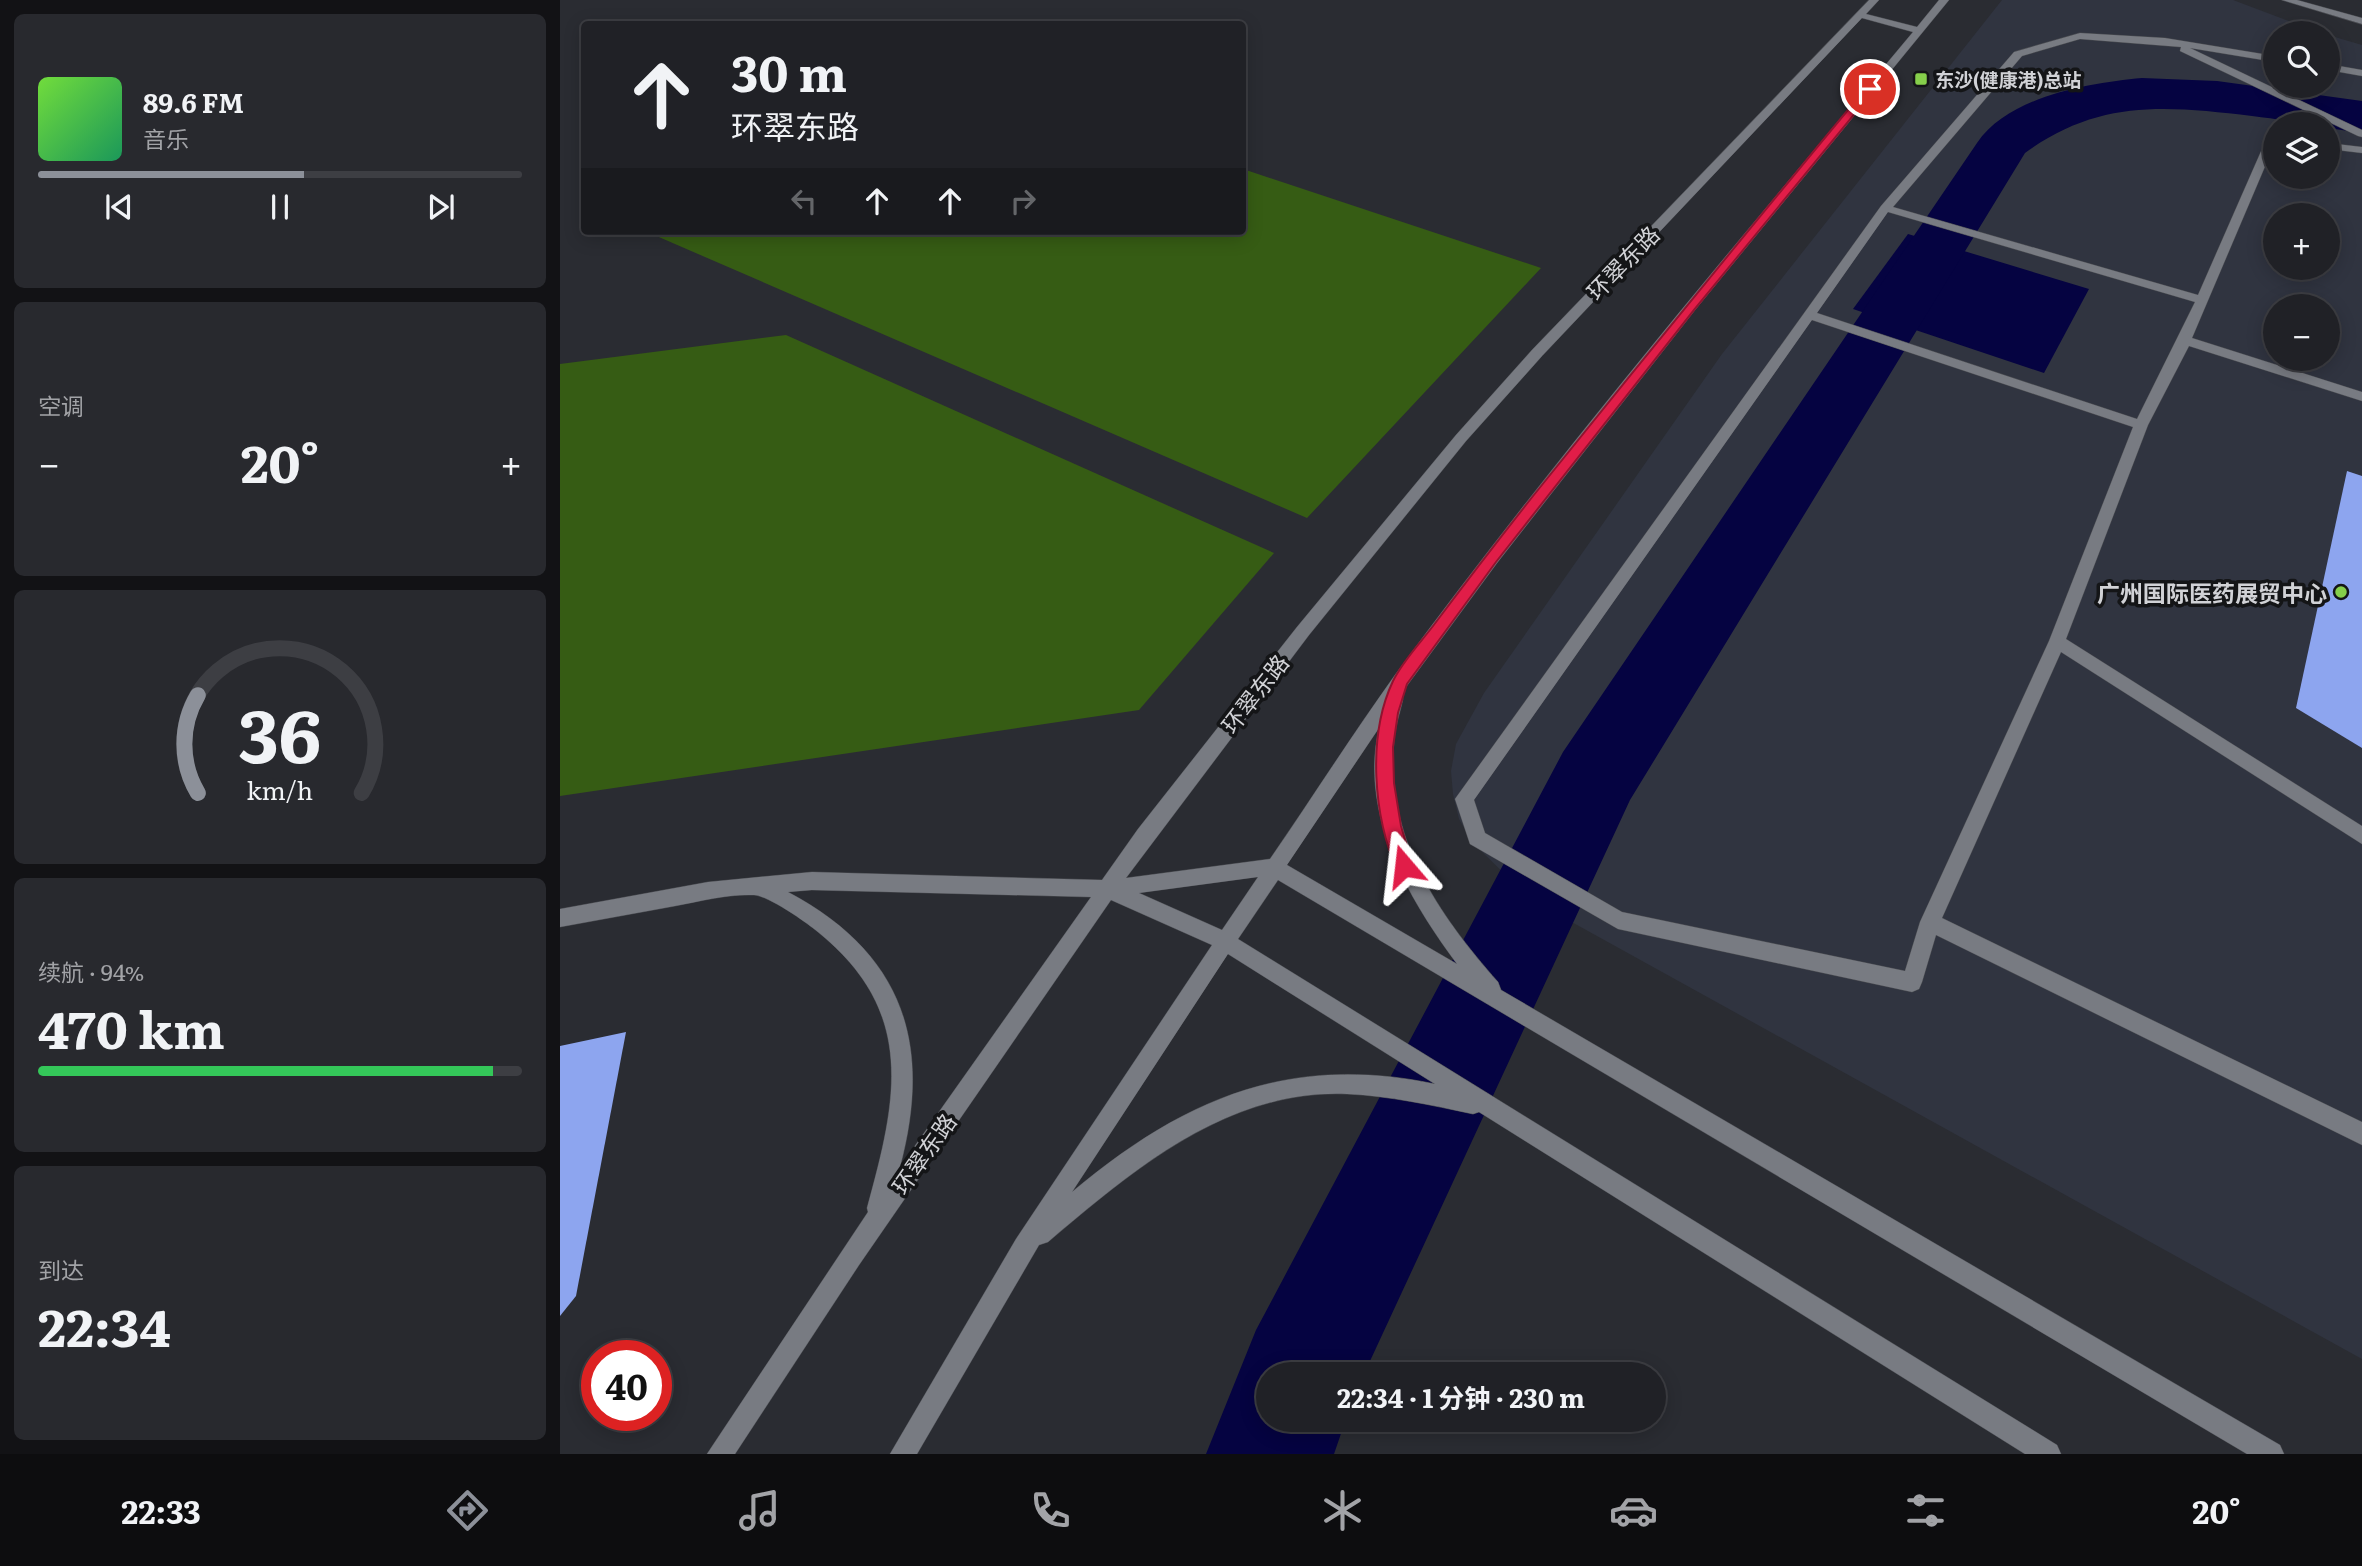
<!DOCTYPE html>
<html lang="zh">
<head>
<meta charset="utf-8">
<style>
  :root { --surface:#202126; --page:#28292e; --text:#f1f3f6; --muted:#a2a3a7; --line:#3d3e43; --accent:#8c9099 }
  body { margin:0; font-family:Literata,"Noto Sans SC",serif; background:var(--page); color:var(--text); height:100vh; display:flex; flex-direction:column; font-size:26px; white-space:nowrap }
  * { box-sizing:border-box; margin:0 }
  p { font-size:23px; color:var(--muted) }
  .icon { flex:none; width:38px; height:38px; fill:none; stroke:currentColor; stroke-width:2; stroke-linecap:round; stroke-linejoin:round }
  .map { position:relative; flex:1; overflow:hidden }
  .drawer { display:flex; flex-direction:column; gap:14px; padding:14px; background:#121215; width:560px }
  .drawer>* { flex:none }
  .top-card { position:absolute; left:21px; top:21px; width:665px; height:214px; border-radius:7px; box-shadow:0 4px 18px #0003,0 0 0 2px var(--line); background:#202126; color:var(--text); overflow:hidden }
  .tools { position:absolute; left:1703px; top:21px; display:grid; gap:14px }
  .tools a { display:grid; place-items:center; width:77px; height:77px; border-radius:50%; background:var(--surface); box-shadow:0 4px 18px #0003,0 0 0 2px var(--line); font-size:35px }
  .speed { position:absolute; left:21px; top:1340px; display:flex; gap:14px; font-size:35px; font-weight:700; text-align:center }
  .speed>* { display:grid; place-content:center; width:91px; height:91px; border-radius:50%; background:var(--surface); box-shadow:0 4px 18px #0003,0 0 0 2px var(--line); line-height:1 }
  .speed .limit { border:10px solid #d22; background:#fff; color:#111 }
  .pin { position:absolute; display:grid; place-items:center; width:60px; height:60px; color:#fff; margin:-30px; border:4px solid #fff; border-radius:50%; box-shadow:0 2px 7px #0007 }
  .me { position:absolute; width:77px; margin:-38px; rotate:343deg; stroke-linejoin:round; filter:drop-shadow(0 0 5px #0008) }
  .turn { display:flex; align-items:center; gap:24px; height:147px; padding:0 35px; font-size:32px }
  .turn .icon { width:91px; height:91px; stroke-width:2.5 }
  .turn b { display:block; font-size:49px; line-height:60px }
  .lanes { display:flex; align-items:center; height:66px; padding:0 35px; background:#0003; justify-content:center; gap:35px; direction:ltr }
  .lanes .off { opacity:.35 }
  .big { font-size:52px; font-weight:700; line-height:1.1 }
  .drawer .tile { flex:1; display:flex; flex-direction:column; justify-content:center; gap:10px; min-width:0; padding:0 24px; border-radius:10px; background:var(--page) }
  .drawer .dial { align-items:center; gap:0 }
  .dial svg { height:182px; overflow:visible; fill:none; stroke:var(--line); stroke-width:7; stroke-linecap:round; text-anchor:middle }
  .dial text { fill:var(--text); stroke:none }
  .song { display:flex; align-items:center; gap:21px }
  .cover { width:84px; height:84px; border-radius:10px; background:linear-gradient(135deg,hsl(100 70% 55%),hsl(150 70% 35%)) }
  .played { height:7px; border-radius:4px; background:linear-gradient(90deg,var(--accent) 55%,var(--line) 55%) }
  .keys { display:flex; justify-content:space-around; direction:ltr }
  .heat { display:flex; justify-content:space-between; align-items:center; font-size:38px; direction:ltr }
  .charge { height:10px; border-radius:5px; background:linear-gradient(90deg,#34c759 94%,var(--line) 0) }
  .trip { position:absolute; left:696px; top:1362px; width:410px; height:70px; border-radius:35px; background:var(--surface); box-shadow:0 4px 18px #0003,0 0 0 2px var(--line); font-weight:700; line-height:70px; text-align:center }
  .tabs { display:flex; height:112px; justify-content:space-around; align-items:center; background:#0d0d0f; color:var(--muted) }
  .tabs .icon { width:49px; height:49px }
  .tabs .selected { color:var(--accent) }
  .tabs b { font-size:32px; color:var(--text) }
  main { display:flex; flex:1; min-height:0 }
  .map>svg:first-child { display:block }
  .built { fill:#303440; fill-rule:evenodd }
  .green { fill:#365c14 }
  .water { fill:#050341 }
  .lines { fill:none; stroke-linecap:round; stroke-linejoin:round }
  .river { fill:#050341; fill-rule:evenodd }
  .building { fill:#8da5ef }
  .minor-casing { stroke:#484a4f; stroke-width:1 }
  .minor { fill:#787b82; fill-rule:evenodd }
  .route { fill:#e11d48; stroke:#92132f; stroke-width:2 }
  .poi-dot { fill:#86cf4b; stroke:#141517; stroke-width:2.5 }
  .labels { text-anchor:middle; dominant-baseline:central; stroke-width:7; stroke-linejoin:round; paint-order:stroke }
  .far-poi-label { font-size:19px; font-weight:bold; fill:#d1d2d6; stroke:#141517; text-anchor:start }
  .street-label { font-size:23px; fill:#d1d2d6; stroke:#141517 }
  .poi-label { font-size:23px; font-weight:bold; fill:#d1d2d6; stroke:#141517; text-anchor:end }
</style>
</head>
<body>
<main>
<section class="drawer">
<div class="tile">
<div class="song"><i class="cover"></i><div><b>89.6 FM</b><p>音乐</p></div></div>
<div class="played"></div>
<div class="keys"><svg class="icon" aria-label="previous" viewBox="0 0 24 24"><path d="M18 5L8 12l10 7zM5 5v14"/></svg><svg class="icon" aria-label="pause" viewBox="0 0 24 24"><path d="M8 5v14M16 5v14"/></svg><svg class="icon" aria-label="next" viewBox="0 0 24 24"><path d="M6 5l10 7-10 7zM19 5v14"/></svg></div>
</div>
<div class="tile"><p>空调</p>
<div class="heat"><a>−</a><b class="big">20°</b><a>+</a></div>
</div>
<div class="tile dial"><svg viewBox="0 0 100 80">
<path d="M14 69A42 42 0 1 1 86 69"/>
<path d="M14 69A42 42 0 0 1 14 26" stroke="#8c9099"/>
<text x="50" y="56" font-size="32" font-weight="700">36</text>
<text x="50" y="72" font-size="11">km/h</text>
</svg></div>
<div class="tile"><p>续航 · 94%</p><b class="big">470 km</b><div class="charge"></div></div>
<div class="tile"><p>到达</p><b class="big">22:34</b></div>
</section>
<div class="map">
<svg width="1802" height="1454" viewBox="0 0 1802 1454">
  <rect width="100%" height="100%" fill="#2a2c32"/>
  <!-- built -->
  <path class="built" d="M1442,0H1673L1761,33H1715V86H1768V35L1802,45V1359L990,910L959,888L913,843L899,819L893,794L891,771L896,744L924,693L1162,354ZM1715,124H1768V177H1715ZM1715,215H1768V268H1715ZM1715,306H1768V359H1715Z"/>
  <!-- green -->
  <g class="green">
    <polygon points="683,169 981,268 747,518 85,231 682,231"/>
    <polygon points="226,335 714,553 579,710 0,796 0,364"/>
  </g>
  <!-- water -->
  <polygon class="water" points="1348,234 1529,289 1484,373 1293,309"/>
  <g class="lines">
    <!-- river -->
    <path class="river" d="M1582,78L1657,81L1802,101V133L1768,128V124C1742,124 1718,119 1692,116C1606,106 1539,99 1465,153L1070,800L804,1374H709V1419H786L774,1454H646L696,1330L1003,752L1417,143C1449,96 1529,83 1582,78Z"/>
  </g>
  <!-- building -->
  <g class="building">
    <polygon points="1787,471 1802,476 1802,748 1736,708"/>
    <polygon points="66,1032 16,1296 0,1316 0,1046"/>
  </g>
  <g class="lines">
    <defs>
      <g id="minor">
        <path d="M1309,0H1319L1306,14L1357,27L1379,0H1389L1135,310L937,563L846,687L841,695L843,699C840,713 835,727 834,741C825,837 878,914 938,982L941,990L1720,1445L1724,1454H1687L718,880L678,939L1497,1445L1501,1454H1465L919,1112L913,1114C871,1105 830,1096 787,1094C668,1089 573,1170 488,1242L479,1245L357,1454H330L456,1239L652,945L551,900L299,1265L175,1454H147L308,1212L307,1208C337,1099 357,1012 258,932C246,922 209,896 194,895C168,894 141,901 115,906C77,913 38,920 0,927V909L148,882L252,872L542,880L578,829L737,627L896,435L972,350ZM1302,18L1353,32C1177,243 998,453 835,675C792,735 752,798 710,859L566,878L749,635L906,441L982,356ZM819,728C799,814 848,898 897,964L727,865ZM698,877L662,930L579,893ZM252,890L531,897L340,1167C373,1043 343,953 228,892ZM668,954L875,1084C729,1053 623,1099 512,1192Z"/>
        <polygon points="1722,0 1737,0 1802,18 1802,24"/>
        <path d="M1520,33L1605,38L1715,56V62L1630,48L1802,130V137L1798,136L1620,51L1621,47L1520,39L1462,56L1333,207L1638,295L1706,140L1715,137V143L1632,338L1802,392V401L1629,346L1588,425L1506,639L1802,826V844L1501,652L1382,918L1802,1122V1145L1376,935L1362,982L1359,989L1352,992L1058,929L910,844L895,799L1321,206L1454,52ZM1328,212L1635,302L1577,419L1257,313ZM1252,320L1573,427L1489,641L1360,922L1345,971L1062,912L925,833L914,800Z"/>
        <polygon points="1768,64 1802,70 1802,76 1768,70"/>
        <polygon points="1768,143 1802,147 1802,153 1768,149"/>
      </g>
    </defs>
    <!-- minor casing -->
    <use href="#minor" class="minor-casing"/>
    <!-- minor -->
    <use href="#minor" class="minor"/>
  </g>
  <!-- route -->
  <path class="route" d="M1307,87L1315,89L1134,310L936,562L847,684L838,713L833,747L834,783L841,826L853,866L851,872L844,874L838,872C813,817 807,736 833,681C842,662 860,643 873,626C906,582 939,539 973,496C1083,359 1194,223 1307,87Z"/>
  <!-- markers -->
  <g class="poi-dot">
    <rect x="1354" y="72" width="14" height="14" rx="3.5"/>
    <circle cx="1781" cy="592" r="7"/>
  </g>
  <g class="labels">
    <!-- far-poi labels -->
    <g class="far-poi-label">
      <text x="1375" y="79">东沙(健康港)总站</text>
    </g>
    <!-- street labels -->
    <g class="street-label">
      <text transform="translate(1062 262) rotate(-46)">环翠东路</text>
      <text transform="translate(694 693) rotate(-52)">环翠东路</text>
      <text transform="translate(363 1153) rotate(-55)">环翠东路</text>
    </g>
    <!-- poi labels -->
    <g class="poi-label">
      <text x="1767" y="592">广州国际医药展贸中心</text>
    </g>
  </g>
</svg>
<div class="tools">
<a><svg class="icon" aria-label="search" viewBox="0 0 24 24"><circle cx="10" cy="10" r="6"/><path d="M15 15l6 6"/></svg></a>
<a><svg class="icon" aria-label="layers" viewBox="0 0 24 24"><path d="M12 4l9 5-9 5-9-5zM3 14l9 5 9-5"/></svg></a>
<a>+</a>
<a>−</a>
</div>
<div class="speed"><div class="limit">40</div></div>
<div class="pin" style="left:1310px;top:89px;background:#d93025"><svg class="icon" aria-label="arrive" viewBox="0 0 24 24"><path d="M6 21V4h12l-3 4 3 4H6"/></svg></div>
<svg class="me" style="left:844px;top:866px" viewBox="-20 -20 40 40"><path d="M0-17L14 15 0 8-14 15z" fill="#e11d48" stroke="#fff" stroke-width="4"/></svg>
<div class="trip">22:34 · 1 分钟 · 230 m</div>
<div class="top-card">
<div class="turn"><svg class="icon" aria-label="ahead" viewBox="0 0 24 24"><path d="M12 20V5M6 11l6-6 6 6"/></svg><div><b>30 m</b>环翠东路</div></div>
<div class="lanes"><svg class="icon off" aria-label="left" viewBox="0 0 24 24"><path d="M17 20v-9H6M10 6l-5 5 5 5"/></svg><svg class="icon" aria-label="ahead" viewBox="0 0 24 24"><path d="M12 20V5M6 11l6-6 6 6"/></svg><svg class="icon" aria-label="ahead" viewBox="0 0 24 24"><path d="M12 20V5M6 11l6-6 6 6"/></svg><svg class="icon off" aria-label="right" viewBox="0 0 24 24"><path d="M7 20v-9h11M14 6l5 5-5 5"/></svg></div>
</div>
</div>
</main>
<nav class="tabs">
<b>22:33</b>
<svg class="icon selected" aria-label="directions" viewBox="0 0 24 24"><path d="M12 3l9 9-9 9-9-9zM9 14v-3h6M13 9l2 2-2 2"/></svg>
<svg class="icon" aria-label="music" viewBox="0 0 24 24"><path d="M9 18V5l10-2v13"/><circle cx="6" cy="18" r="3"/><circle cx="16" cy="16" r="3"/></svg>
<svg class="icon" aria-label="phone" viewBox="0 0 24 24"><path d="M5 4h4l2 5-3 2q2 4 5 5l2-3 5 2v4C11 20 4 13 5 4z"/></svg>
<svg class="icon" aria-label="climate" viewBox="0 0 24 24"><path d="M12 3v18M4 7l16 10M4 17L20 7"/></svg>
<svg class="icon" aria-label="car" viewBox="0 0 24 24"><path d="M5 17H2v-5l4-1 3-4h7l3 4 3 1v5h-3M9 17h6M6 11h13"/><circle cx="7" cy="17" r="2"/><circle cx="17" cy="17" r="2"/></svg>
<svg class="icon" aria-label="filters" viewBox="0 0 24 24"><path d="M4 7h16M4 17h16"/><circle cx="9" cy="7" r="2"/><circle cx="15" cy="17" r="2"/></svg>
<b>20°</b>
</nav>
</body>
</html>
